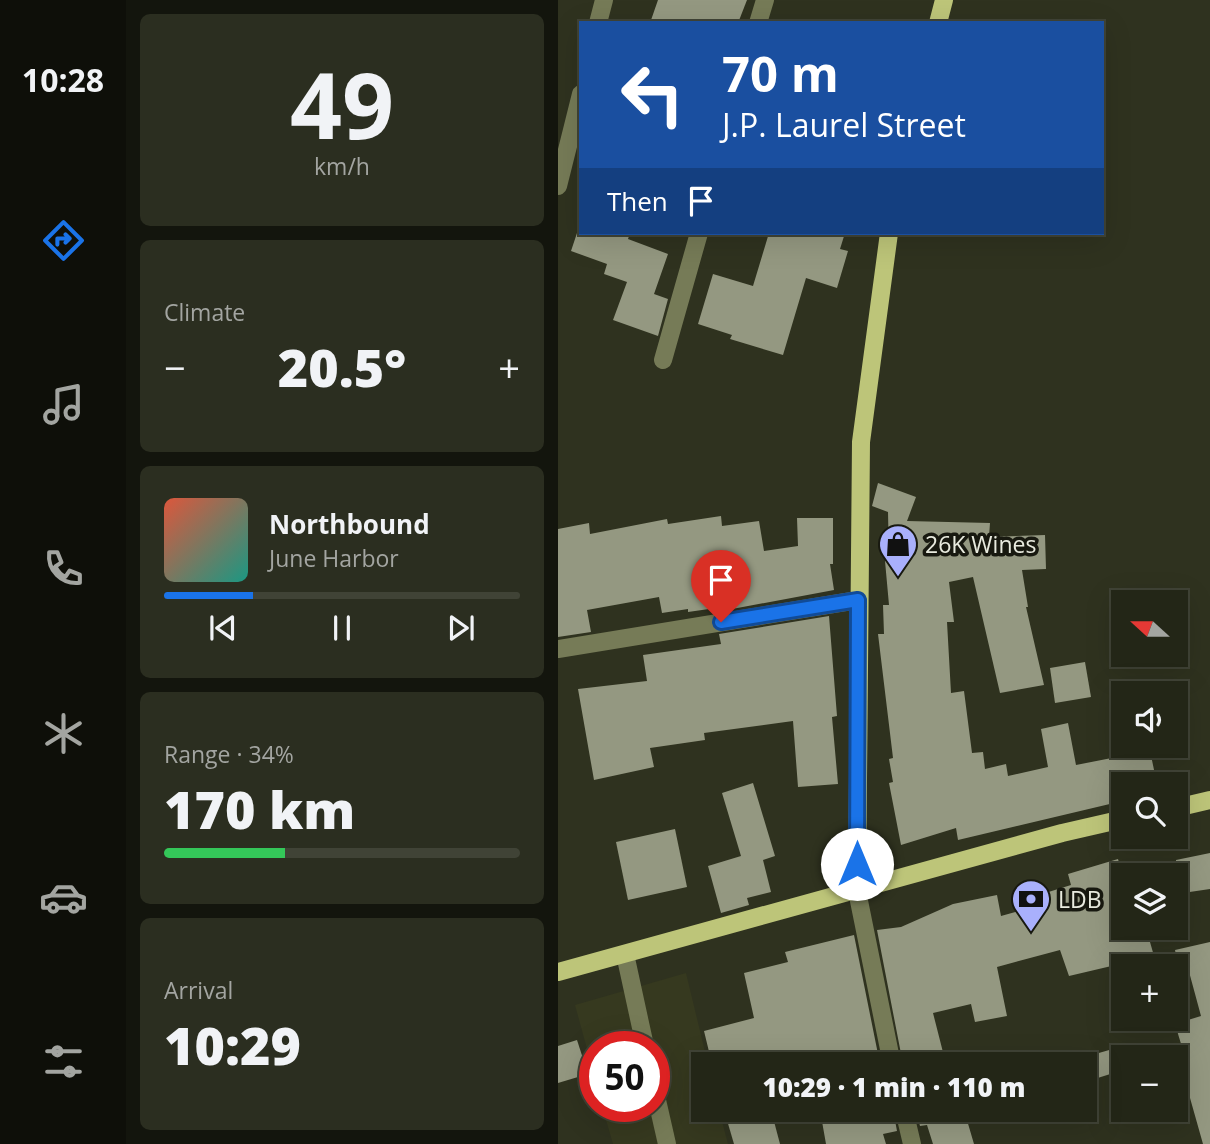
<!DOCTYPE html>
<html lang="en">
<head>
<meta charset="utf-8">
<style>
  :root { --surface:#232617; --page:#2b2e20; --text:#f1f3f6; --muted:#a3a5a1; --line:#404336; --accent:#1a73e8 }
  body { margin:0; font-family:"Open Sans",sans-serif; background:var(--page); color:var(--text); height:100vh; display:flex; flex-direction:column; font-size:26px; white-space:nowrap }
  * { box-sizing:border-box; margin:0 }
  p { font-size:23px; color:var(--muted) }
  .icon { flex:none; width:38px; height:38px; fill:none; stroke:currentColor; stroke-width:2; stroke-linecap:round; stroke-linejoin:round }
  .map { position:relative; flex:1; overflow:hidden }
  .side { display:flex; flex-direction:column; gap:14px; padding:14px; background:#13150d; width:432px }
  .side>* { flex:none }
  .hud { position:absolute; left:21px; top:21px; width:525px; height:214px; border-radius:0px; box-shadow:0 7px 28px #0002,0 0 0 2px var(--line); background:#1a4fa0; color:#fff; overflow:hidden }
  .needle { width:46px; rotate:291deg }
  .controls { position:absolute; left:553px; top:590px; display:grid; gap:14px }
  .controls a { display:grid; place-items:center; width:77px; height:77px; border-radius:0px; background:var(--surface); box-shadow:0 7px 28px #0002,0 0 0 2px var(--line); font-size:35px }
  .speed { position:absolute; left:21px; top:1031px; display:flex; gap:14px; font-size:35px; font-weight:700; text-align:center }
  .speed>* { display:grid; place-content:center; width:91px; height:91px; border-radius:50%; background:var(--surface); box-shadow:0 7px 28px #0002,0 0 0 2px var(--line); line-height:1 }
  .speed .limit { border:10px solid #d22; background:#fff; color:#111 }
  .pin { position:absolute; display:grid; place-items:center; width:60px; height:60px; color:#fff; margin:-72px -30px; border-radius:50% 50% 50% 0; rotate:-45deg; box-shadow:0 0 7px #0007 }
  .pin .icon { rotate:45deg }
  .me { position:absolute; width:77px; margin:-38px; rotate:0deg; stroke-linejoin:round; filter:drop-shadow(0 0 5px #0008) }
  .turn { display:flex; align-items:center; gap:24px; height:147px; padding:0 28px; font-size:32px }
  .turn .icon { width:91px; height:91px; stroke-width:2.5 }
  .turn b { display:block; font-size:49px; line-height:60px }
  .then { display:flex; align-items:center; height:66px; padding:0 28px; background:#0003; gap:14px; font-size:26px }
  .big { font-size:52px; font-weight:800; line-height:1.1 }
  .side .tile { flex:1; display:flex; flex-direction:column; justify-content:center; gap:10px; min-width:0; padding:0 24px; border-radius:10px; background:var(--page) }
  .side .dial { align-items:center; gap:0 }
  .dial b { font-size:91px; line-height:1 }
  .song { display:flex; align-items:center; gap:21px }
  .cover { width:84px; height:84px; border-radius:10px; background:linear-gradient(135deg,hsl(10 70% 55%),hsl(170 70% 35%)) }
  .played { height:7px; border-radius:4px; background:linear-gradient(90deg,var(--accent) 25%,var(--line) 25%) }
  .keys { display:flex; justify-content:space-around; direction:ltr }
  .heat { display:flex; justify-content:space-between; align-items:center; font-size:38px; direction:ltr }
  .charge { height:10px; border-radius:5px; background:linear-gradient(90deg,#34c759 34%,var(--line) 0) }
  .trip { position:absolute; left:133px; top:1052px; width:406px; height:70px; border-radius:0px; background:var(--surface); box-shadow:0 7px 28px #0002,0 0 0 2px var(--line); font-weight:800; line-height:70px; text-align:center }
  main { display:flex; flex:1; min-height:0 }
  .tab-bar { display:flex; flex-direction:column; width:126px; justify-content:space-around; align-items:center; background:#0e0f09; color:var(--muted) }
  .tab-bar .icon { width:49px; height:49px }
  .tab-bar .on { color:var(--accent) }
  .tab-bar b { font-size:32px; color:var(--text) }
  .map>svg:first-child { display:block }
  .built { fill:#36391f }
  .building { fill:#949881 }
  .lines { fill:none; stroke-linecap:round; stroke-linejoin:round }
  .minor { stroke:#767b57; stroke-width:18 }
  .major { stroke:#bdc579; stroke-width:18 }
  .route-casing { stroke:#114b97; stroke-width:18 }
  .route { stroke:#1a73e8; stroke-width:12 }
  .labels { text-anchor:middle; dominant-baseline:central; stroke-width:7; stroke-linejoin:round; paint-order:stroke }
  .poi-label { font-size:23px; fill:#e9ebdf; stroke:#181910; text-anchor:start }
</style>
</head>
<body>
<main>
<nav class="tab-bar">
<b>10:28</b>
<svg class="icon on" aria-label="directions" viewBox="0 0 24 24"><path d="M12 3l9 9-9 9-9-9zM9 14v-3h6M13 9l2 2-2 2"/></svg>
<svg class="icon" aria-label="music" viewBox="0 0 24 24"><path d="M9 18V5l10-2v13"/><circle cx="6" cy="18" r="3"/><circle cx="16" cy="16" r="3"/></svg>
<svg class="icon" aria-label="phone" viewBox="0 0 24 24"><path d="M5 4h4l2 5-3 2q2 4 5 5l2-3 5 2v4C11 20 4 13 5 4z"/></svg>
<svg class="icon" aria-label="climate" viewBox="0 0 24 24"><path d="M12 3v18M4 7l16 10M4 17L20 7"/></svg>
<svg class="icon" aria-label="car" viewBox="0 0 24 24"><path d="M5 17H2v-5l4-1 3-4h7l3 4 3 1v5h-3M9 17h6M6 11h13"/><circle cx="7" cy="17" r="2"/><circle cx="17" cy="17" r="2"/></svg>
<svg class="icon" aria-label="filters" viewBox="0 0 24 24"><path d="M4 7h16M4 17h16"/><circle cx="9" cy="7" r="2"/><circle cx="15" cy="17" r="2"/></svg>
</nav>
<section class="side">
<div class="tile dial"><b>49</b><p>km/h</p></div>
<div class="tile"><p>Climate</p>
<div class="heat"><a>−</a><b class="big">20.5°</b><a>+</a></div>
</div>
<div class="tile">
<div class="song"><i class="cover"></i><div><b>Northbound</b><p>June Harbor</p></div></div>
<div class="played"></div>
<div class="keys"><svg class="icon" aria-label="previous" viewBox="0 0 24 24"><path d="M18 5L8 12l10 7zM5 5v14"/></svg><svg class="icon" aria-label="pause" viewBox="0 0 24 24"><path d="M8 5v14M16 5v14"/></svg><svg class="icon" aria-label="next" viewBox="0 0 24 24"><path d="M6 5l10 7-10 7zM19 5v14"/></svg></div>
</div>
<div class="tile"><p>Range · 34%</p><b class="big">170 km</b><div class="charge"></div></div>
<div class="tile"><p>Arrival</p><b class="big">10:29</b></div>
</section>
<div class="map">
<svg width="652" height="1144" viewBox="0 0 652 1144">
  <rect width="100%" height="100%" fill="#2f321f"/>
  <!-- built -->
  <polygon class="built" points="128,973 150,1064 145,1064 145,1110 161,1110 170,1144 55,1144 44,1106 96,1106 96,1046 37,1046 37,1078 17,1005"/>
  <!-- building -->
  <g class="building">
    <polygon points="100,0 189,0 180,23 92,23"/>
    <polygon points="19,233 72,233 70,239 110,254 96,294 110,299 100,336 55,320 69,282 46,274 49,264 13,251"/>
    <polygon points="211,233 287,233 282,249 290,251 279,288 248,278 225,355 172,339 174,335 140,324 155,274 195,286"/>
    <polygon points="320,483 358,497 349,521 432,523 431,537 487,535 488,569 464,570 470,607 468,607 486,685 442,693 415,577 391,582 396,622 389,622 393,693 406,691 414,753 425,752 427,769 448,764 450,776 490,767 483,729 510,723 518,765 574,754 572,746 591,746 599,784 552,784 556,803 400,840 398,828 343,845 331,783 335,782 331,759 335,758 320,634 326,634 325,605 331,605 327,561 331,561 330,512 314,506"/>
    <polygon points="163,516 164,526 201,521 206,551 240,546 239,518 275,518 275,564 272,564 276,590 158,612 158,608 130,612 130,609 104,613 101,597 29,610 33,632 0,637 0,529 31,523 32,534 109,519 110,524"/>
    <polygon points="271,616 279,716 274,717 280,784 240,787 235,721 146,733 147,740 92,748 96,767 36,780 20,689 89,681 85,655 163,644 161,634"/>
    <polygon points="527,662 533,697 497,703 492,668"/>
    <polygon points="195,783 217,856 205,860 213,892 189,898 191,905 163,913 150,866 183,856 164,793"/>
    <polygon points="117,829 129,887 70,900 58,842"/>
    <polygon points="652,853 652,889 618,894 618,860"/>
    <polygon points="560,859 562,866 565,866 565,928 588,928 596,956 511,976 502,950 439,967 449,1016 417,1022 413,1004 375,1013 388,1064 345,1064 319,930 343,927 395,904 439,895 443,916 487,904 484,894 513,885 510,874"/>
    <polygon points="296,935 322,1064 154,1064 146,1031 196,1018 186,973 230,962 227,952"/>
    <polygon points="652,942 652,1144 645,1144 621,1059 627,1057 617,1024 643,1016 630,968 621,970 617,950"/>
    <polygon points="19,1040 30,1074 0,1083 0,1046"/>
    <polygon points="565,1046 565,1070 527,1082 527,1057"/>
    <polygon points="166,1110 213,1110 222,1144 176,1144"/>
    <polygon points="262,1110 335,1110 339,1131 325,1134 328,1144 268,1144"/>
    <polygon points="358,1110 406,1110 416,1144 375,1144 369,1125 362,1126"/>
  </g>
  <g class="lines">
    <!-- minor -->
    <g class="minor">
      <polyline points="40,23 46,0"/>
      <polyline points="200,23 207,0"/>
      <polyline points="0,186 23,94"/>
      <polyline points="105,360 141,233"/>
      <polyline points="0,649 300,600"/>
      <polyline points="299,891 334,1064"/>
      <polyline points="67,954 87,1046"/>
      <polyline points="96,1087 109,1144"/>
      <polyline points="346,1110 354,1144"/>
    </g>
    <!-- major -->
    <g class="major">
      <polyline points="380,23 386,0"/>
      <polyline points="618,808 652,800"/>
      <polyline points="299,891 303,442 331,233"/>
      <polyline points="0,972 504,833 565,819"/>
    </g>
  </g>
  <g class="lines">
    <defs>
      <polyline id="route" points="163,622 300,600 299,864"/>
    </defs>
    <!-- route casing -->
    <use href="#route" class="route-casing"/>
    <!-- route -->
    <use href="#route" class="route"/>
  </g>
  <!-- icons -->
  <defs>
    <symbol id="shop-pin" viewBox="-11 -11 22 30"><path d="M0 17L-7.5 6A9.5 9.5 0 1 1 7.5 6Z" fill="#a9b0fc" stroke="#181910"/><path d="M-5-2.5h2.3a2.7 3.5 0 0 1 5.4 0H5L5.5 6h-11ZM-1.5-2.5h3a1.5 2.3 0 0 0-3 0Z" fill="#111"/></symbol>
    <symbol id="bank-pin" viewBox="-11 -11 22 30"><path d="M0 17L-7.5 6A9.5 9.5 0 1 1 7.5 6Z" fill="#a9b0fc" stroke="#181910"/><path d="M-6-4H6V4H-6ZM0-2.3a2.3 2.3 0 1 0 0 4.6a2.3 2.3 0 1 0 0-4.6Z" fill="#111"/></symbol>
  </defs>
  <g fill-rule="evenodd">
    <use href="#shop-pin" x="318" y="522" width="44" height="60"/>
    <use href="#bank-pin" x="451" y="877" width="44" height="60"/>
  </g>
  <g class="labels">
    <!-- poi labels -->
    <g class="poi-label">
      <text x="367" y="544">26K Wines</text>
      <text x="500" y="899">LDB</text>
    </g>
  </g>
</svg>
<div class="controls">
<a><svg class="needle" viewBox="-14 -14 28 28"><path d="M0-13l5 13h-10z" fill="#e53935"/><path d="M0 13l5-13h-10z" fill="#a3a5a1"/></svg></a>
<a><svg class="icon" aria-label="sound" viewBox="0 0 24 24"><path d="M4 9h4l5-4v14l-5-4H4zM17 9q2 3 0 6"/></svg></a>
<a><svg class="icon" aria-label="search" viewBox="0 0 24 24"><circle cx="10" cy="10" r="6"/><path d="M15 15l6 6"/></svg></a>
<a><svg class="icon" aria-label="layers" viewBox="0 0 24 24"><path d="M12 4l9 5-9 5-9-5zM3 14l9 5 9-5"/></svg></a>
<a>+</a>
<a>−</a>
</div>
<div class="speed"><div class="limit">50</div></div>
<div class="pin" style="left:163px;top:622px;background:#d93025"><svg class="icon" aria-label="arrive" viewBox="0 0 24 24"><path d="M6 21V4h12l-3 4 3 4H6"/></svg></div>
<svg class="me" style="left:299px;top:864px" viewBox="-20 -20 40 40"><circle r="19" fill="#fff"/><path d="M0-13L10 11 0 6-10 11z" fill="#1a73e8"/></svg>
<div class="trip">10:29 · 1 min · 110 m</div>
<div class="hud">
<div class="turn"><svg class="icon" aria-label="left" viewBox="0 0 24 24"><path d="M17 20v-9H6M10 6l-5 5 5 5"/></svg><div><b>70 m</b>J.P. Laurel Street</div></div>
<div class="then">Then<svg class="icon" aria-label="arrive" viewBox="0 0 24 24"><path d="M6 21V4h12l-3 4 3 4H6"/></svg></div>
</div>
</div>
</main>
</body>
</html>
